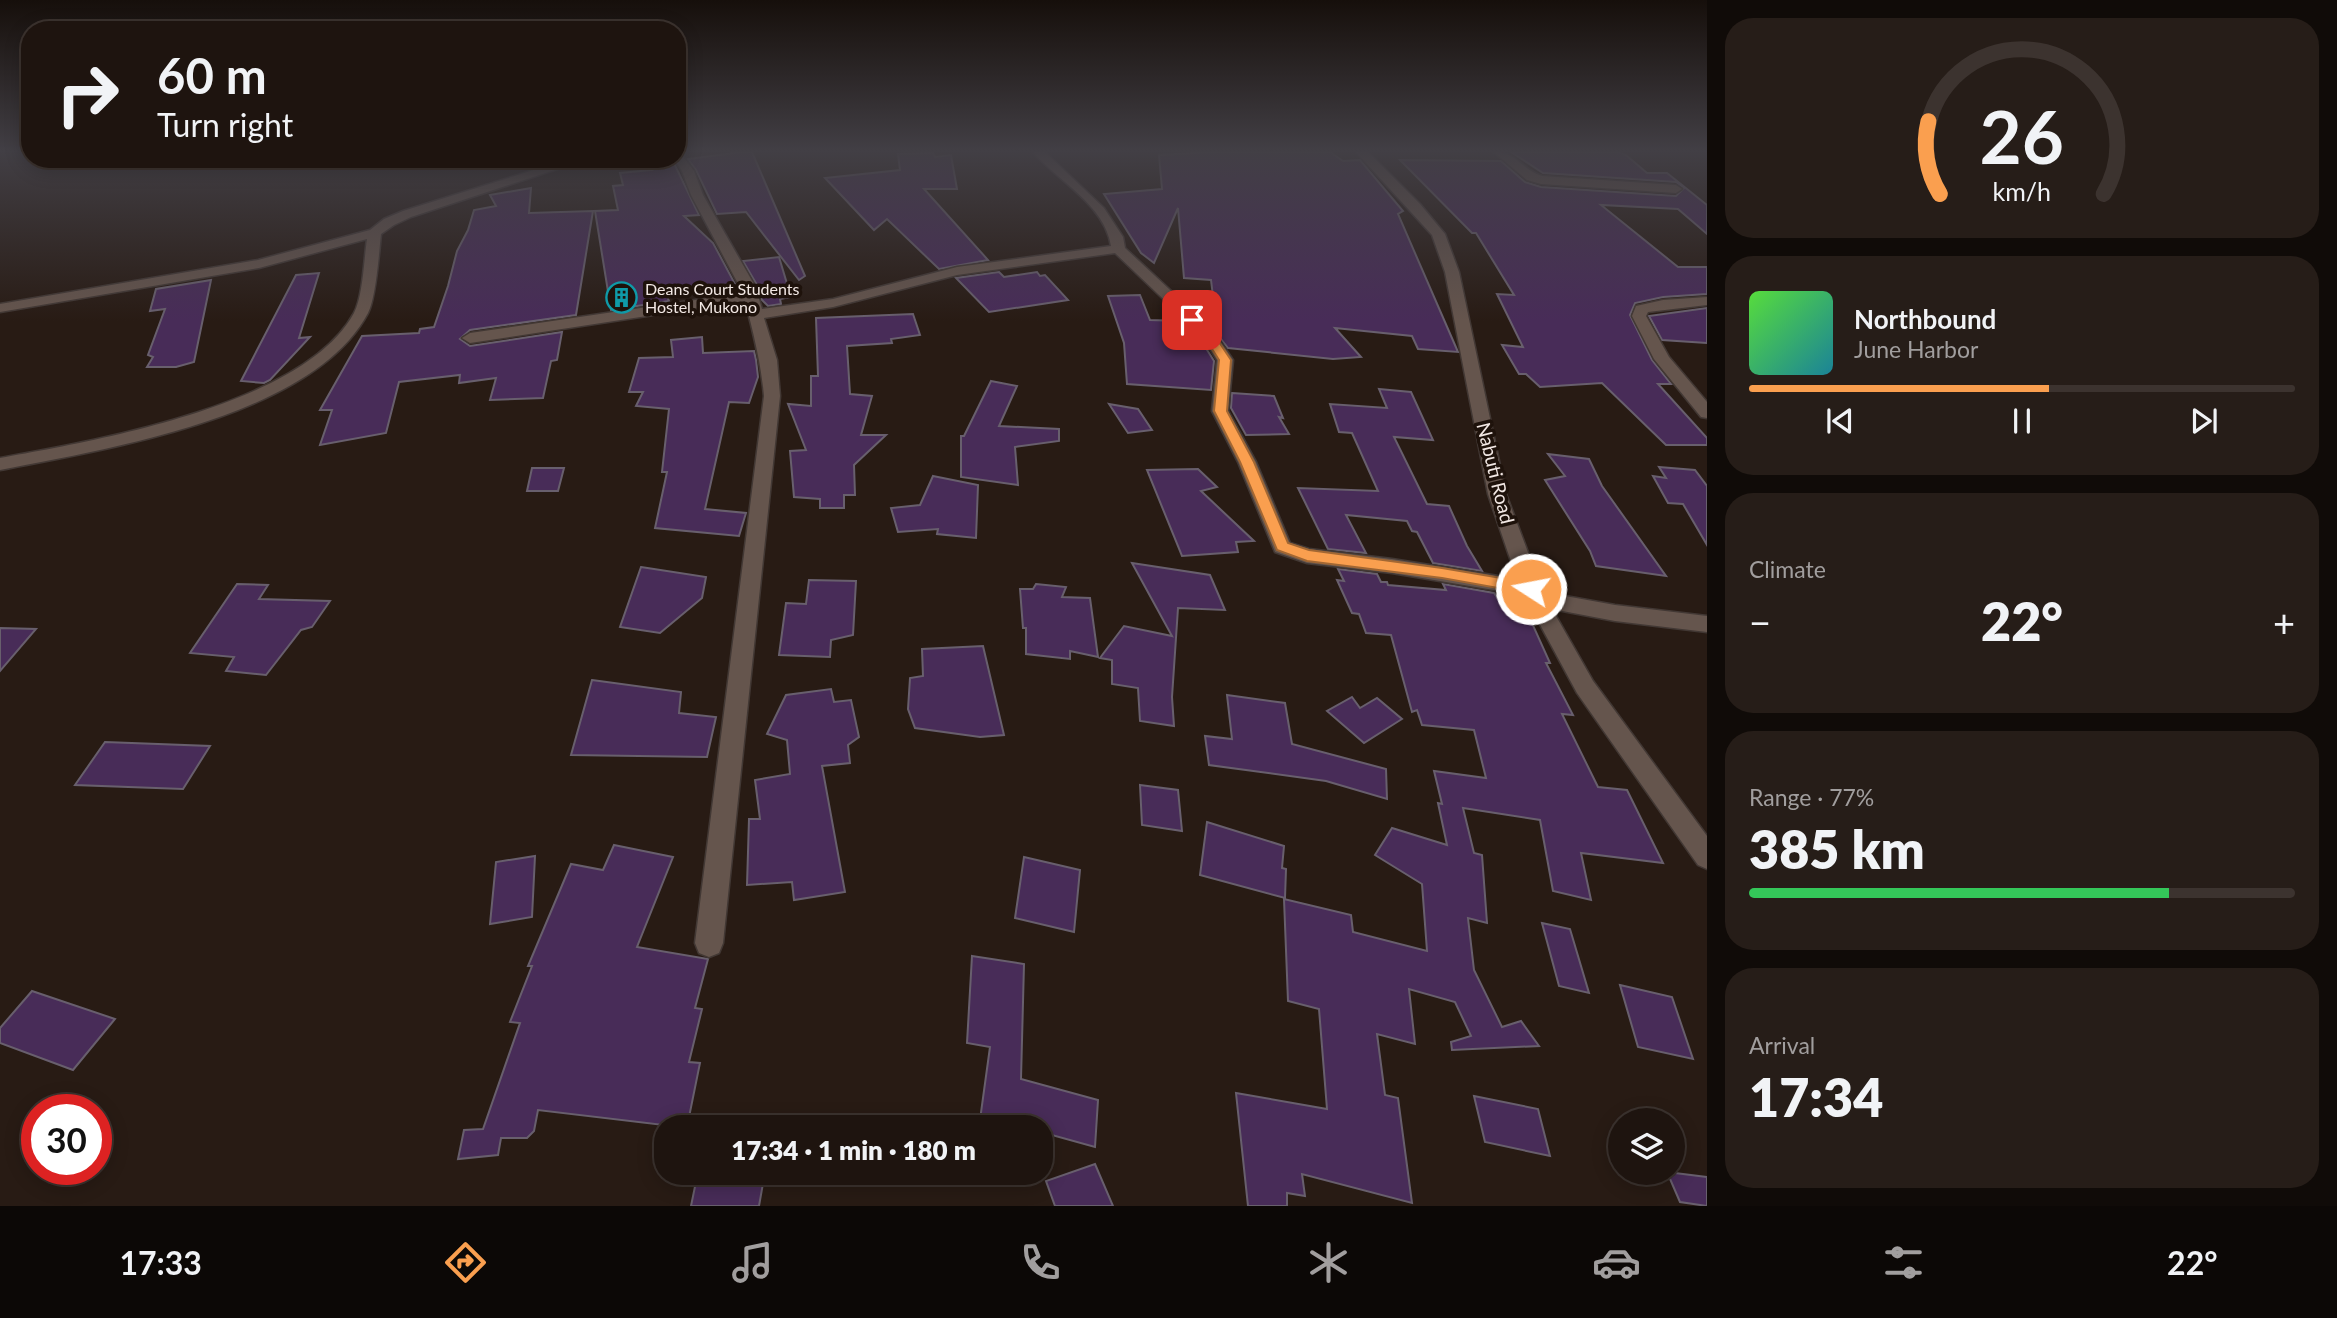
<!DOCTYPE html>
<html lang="en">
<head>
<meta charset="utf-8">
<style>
  :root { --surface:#1e140f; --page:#261d18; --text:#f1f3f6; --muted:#a19e9e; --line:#3c332f; --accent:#fa9f4f }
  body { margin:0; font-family:Lato,sans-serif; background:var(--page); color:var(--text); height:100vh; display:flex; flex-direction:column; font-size:26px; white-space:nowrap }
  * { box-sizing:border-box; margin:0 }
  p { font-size:23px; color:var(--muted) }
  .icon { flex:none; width:38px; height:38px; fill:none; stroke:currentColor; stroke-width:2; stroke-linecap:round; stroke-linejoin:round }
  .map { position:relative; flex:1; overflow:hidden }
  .panel { display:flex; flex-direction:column; gap:18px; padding:18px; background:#100b08; width:630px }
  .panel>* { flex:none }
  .guide { position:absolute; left:21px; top:21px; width:665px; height:147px; border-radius:28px; box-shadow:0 4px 18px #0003,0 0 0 2px var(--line); background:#1e140f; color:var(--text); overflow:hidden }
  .tools { position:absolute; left:1608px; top:1108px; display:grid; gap:14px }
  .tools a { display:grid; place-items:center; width:77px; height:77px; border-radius:50%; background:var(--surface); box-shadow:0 4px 18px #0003,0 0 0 2px var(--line); font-size:35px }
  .speed { position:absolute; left:21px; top:1094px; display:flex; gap:14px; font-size:35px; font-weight:700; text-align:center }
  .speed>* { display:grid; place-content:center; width:91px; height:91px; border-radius:50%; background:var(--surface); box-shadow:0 4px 18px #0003,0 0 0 2px var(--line); line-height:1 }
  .speed .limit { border:10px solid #d22; background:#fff; color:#111 }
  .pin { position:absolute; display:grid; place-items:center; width:60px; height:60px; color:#fff; margin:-30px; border-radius:14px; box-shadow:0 4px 10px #0006 }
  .me { position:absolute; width:77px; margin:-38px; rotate:281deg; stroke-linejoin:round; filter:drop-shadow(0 0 5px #0008) }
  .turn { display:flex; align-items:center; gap:24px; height:147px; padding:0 21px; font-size:32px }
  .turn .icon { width:91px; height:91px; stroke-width:2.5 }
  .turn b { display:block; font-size:49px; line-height:60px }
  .big { font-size:52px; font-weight:800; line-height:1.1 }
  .panel .widget { flex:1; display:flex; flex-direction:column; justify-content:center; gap:10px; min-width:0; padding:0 24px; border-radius:28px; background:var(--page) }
  .panel .dial { align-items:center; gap:0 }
  .dial svg { height:182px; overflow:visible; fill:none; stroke:var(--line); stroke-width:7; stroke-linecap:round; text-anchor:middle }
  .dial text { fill:var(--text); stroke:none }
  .song { display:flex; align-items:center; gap:21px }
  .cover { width:84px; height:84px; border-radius:10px; background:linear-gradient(135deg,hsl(110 70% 55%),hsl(190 70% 35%)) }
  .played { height:7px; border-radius:4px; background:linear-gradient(90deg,var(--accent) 55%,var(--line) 55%) }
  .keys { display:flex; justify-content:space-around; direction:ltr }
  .heat { display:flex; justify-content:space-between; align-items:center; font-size:38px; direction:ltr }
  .charge { height:10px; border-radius:5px; background:linear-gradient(90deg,#34c759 77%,var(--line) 0) }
  .trip { position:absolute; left:654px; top:1115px; width:399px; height:70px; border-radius:28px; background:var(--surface); box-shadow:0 4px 18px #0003,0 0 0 2px var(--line); font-weight:800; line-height:70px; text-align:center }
  .menu { display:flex; height:112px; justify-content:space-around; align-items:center; background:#0c0806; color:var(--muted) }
  .menu .icon { width:49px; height:49px }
  .menu .current { color:var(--accent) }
  .menu b { font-size:32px; color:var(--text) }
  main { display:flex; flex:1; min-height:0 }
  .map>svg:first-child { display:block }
  .building { fill:#482c58; stroke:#685f6d; stroke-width:2 }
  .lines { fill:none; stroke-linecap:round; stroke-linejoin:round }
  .minor-casing { stroke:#423834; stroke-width:3 }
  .minor { fill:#65554d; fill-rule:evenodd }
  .route { fill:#fa9f4f; stroke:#a26733; stroke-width:2 }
  .labels { text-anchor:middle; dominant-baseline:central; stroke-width:7; stroke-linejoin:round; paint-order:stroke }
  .far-poi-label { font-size:16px; fill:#f2e8e4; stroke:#1e120b; text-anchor:start }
  .street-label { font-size:19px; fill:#f2e8e4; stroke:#1e120b }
</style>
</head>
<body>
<main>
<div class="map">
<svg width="1707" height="1206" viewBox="0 0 1707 1206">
  <rect width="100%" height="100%" fill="#281b14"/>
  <!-- building -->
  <g class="building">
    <polygon points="742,152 752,152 805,276 799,280 746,212 717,214 696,170 688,159"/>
    <polygon points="1213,152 1330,152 1343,161 1360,160 1403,211 1398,214 1458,352 1418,349 1412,336 1335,328 1361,357 1333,359 1228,348 1207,321 1216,321 1211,280 1184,278 1178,208 1154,263 1141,253 1104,194 1162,189 1159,155"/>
    <polygon points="1511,152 1618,152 1626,155 1647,173 1667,173 1707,205 1707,234 1678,209 1601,205 1678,267 1707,267 1707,294 1663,297 1635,303 1630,315 1652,360 1671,384 1658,384 1707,438 1707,445 1666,445 1602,383 1540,387 1526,374 1519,374 1502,345 1523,347 1497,294 1514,295 1476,233 1472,233 1400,160 1501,161 1525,182 1541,187 1676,196 1684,188 1676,182 1543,173"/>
    <polygon points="933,153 935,157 951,155 957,189 924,189 988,260 939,269 887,219 874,230 825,178 900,170 898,154"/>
    <polygon points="645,159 672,159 699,215 684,216 713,243 735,284 664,289 669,301 611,310 595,211 618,210 613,186 623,185 620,173 652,170"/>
    <polygon points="531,188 529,213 593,211 576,315 470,330 460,339 470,346 562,332 557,360 551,361 543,398 490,400 496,378 459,383 460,375 399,382 386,433 320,445 332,410 320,410 362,336 419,333 420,329 434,327 448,286 457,251 468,230 474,210 496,206 490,195"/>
    <polygon points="779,257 791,297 780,299 781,304 768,306 762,300 757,285 743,261"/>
    <polygon points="999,272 1004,277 1037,272 1040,276 1045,275 1068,300 989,312 956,278"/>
    <polygon points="319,273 299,338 310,337 270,380 264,383 241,381 296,275"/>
    <polygon points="211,280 194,362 176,367 147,367 153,357 148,355 165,309 150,311 156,289"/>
    <polygon points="1140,295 1150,320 1182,321 1199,337 1214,361 1211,390 1127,384 1124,343 1108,296"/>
    <polygon points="1707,308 1707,343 1662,340 1649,316"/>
    <polygon points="913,314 920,335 891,339 892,343 847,346 850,394 872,396 861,435 886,435 854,465 855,495 844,495 844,508 820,508 820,499 794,497 790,451 806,450 788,404 811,406 811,376 818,376 816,318"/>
    <polygon points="702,337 703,353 754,351 756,360 758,377 749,403 729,402 705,509 746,513 739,536 655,528 667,472 662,472 669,409 636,406 643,392 629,392 639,358 673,357 671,340"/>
    <polygon points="991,381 1017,386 999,426 1059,429 1059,441 1015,447 1018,485 961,477 961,436 964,436"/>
    <polygon points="1379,389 1411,392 1433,440 1394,437 1427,504 1449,506 1467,546 1482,571 1433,563 1417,532 1412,531 1407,521 1346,515 1366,553 1328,549 1298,488 1378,491 1352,433 1339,432 1330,404 1387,408"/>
    <polygon points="1232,393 1274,396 1283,418 1279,417 1289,434 1246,435 1231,408"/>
    <polygon points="1109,404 1138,409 1152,430 1128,433"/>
    <polygon points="1548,454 1589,459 1602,486 1666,576 1596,566 1590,551 1545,480 1565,476"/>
    <polygon points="1659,467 1695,470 1707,486 1707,545 1683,504 1668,503 1653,476 1666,478"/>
    <polygon points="532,468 564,468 558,491 527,491"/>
    <polygon points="1198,469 1217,487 1201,491 1254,541 1236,542 1238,552 1182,556 1147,470"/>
    <polygon points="933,476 978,485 976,538 937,534 938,529 898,532 891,508 920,505"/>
    <polygon points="1132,563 1210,575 1225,610 1178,608 1172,697 1174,726 1140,721 1138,688 1112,684 1112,660 1100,658 1124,626 1172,636"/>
    <polygon points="641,567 706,577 702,598 660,633 620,627"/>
    <polygon points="1338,569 1377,574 1381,582 1387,582 1388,585 1446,590 1443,584 1494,593 1498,599 1522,601 1550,663 1546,663 1573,715 1562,714 1598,787 1627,790 1663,863 1581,853 1591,900 1553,891 1540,820 1463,808 1474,853 1482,855 1487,923 1468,918 1474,970 1502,1027 1521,1021 1539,1046 1452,1050 1451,1042 1471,1036 1455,1002 1409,989 1415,1044 1377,1034 1385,1095 1398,1098 1412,1203 1302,1174 1305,1196 1287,1193 1287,1206 1248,1206 1236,1093 1327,1109 1319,1009 1288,1001 1284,899 1351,915 1353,932 1427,951 1422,884 1375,855 1392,828 1447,845 1438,803 1442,804 1434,771 1486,778 1474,730 1422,725 1417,710 1412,712 1391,635 1366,633 1359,614 1352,613 1337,580 1344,581"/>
    <polygon points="809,580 856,581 853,635 831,640 830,657 779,655 786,603 806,604"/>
    <polygon points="237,584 268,585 259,599 330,601 312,627 301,630 266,675 226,671 234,657 190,653"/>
    <polygon points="1036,584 1066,587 1062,597 1090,598 1098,657 1070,651 1070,659 1026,654 1026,628 1023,628 1020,589 1033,589"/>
    <polygon points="0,628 36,629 0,671"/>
    <polygon points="983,646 1004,735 980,737 915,728 908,709 910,678 923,676 922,649"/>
    <polygon points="592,680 681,692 679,713 716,717 707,757 571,755"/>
    <polygon points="831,689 834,702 851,700 859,737 848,745 850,763 822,766 845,892 794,900 792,882 747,885 749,819 760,819 755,780 790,774 787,740 767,734 786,695"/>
    <polygon points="1227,695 1285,703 1292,744 1386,769 1387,799 1326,781 1209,765 1205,736 1232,739"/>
    <polygon points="1352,697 1360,708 1377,698 1402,719 1364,743 1327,711"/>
    <polygon points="105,742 210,746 183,789 75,785"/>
    <polygon points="1140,785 1178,790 1182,831 1142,825"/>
    <polygon points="1207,822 1284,846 1282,868 1286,869 1285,898 1200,875"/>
    <polygon points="614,845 673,857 637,947 708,959 695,1008 702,1009 689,1062 700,1063 687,1127 663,1127 664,1125 538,1110 534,1131 527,1138 501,1138 498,1155 458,1159 464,1130 483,1129 520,1023 510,1022 532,966 528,966 571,864 603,870"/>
    <polygon points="535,856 532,917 490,924 496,862"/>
    <polygon points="1024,857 1080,870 1074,932 1015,918"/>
    <polygon points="1542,923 1570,929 1589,993 1559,986"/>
    <polygon points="972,956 1024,964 1021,1079 1098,1100 1095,1147 1041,1132 1041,1127 979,1127 990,1047 967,1043"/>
    <polygon points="1620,985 1672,997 1693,1059 1638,1047"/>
    <polygon points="32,991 115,1019 73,1070 0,1043 0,1028"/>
    <polygon points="1474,1096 1538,1109 1550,1156 1485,1142"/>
    <polygon points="1095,1164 1113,1206 1055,1206 1046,1181"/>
    <polygon points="698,1172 765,1172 759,1206 691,1206"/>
    <polygon points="1667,1172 1707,1177 1707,1206 1680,1202"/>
  </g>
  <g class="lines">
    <defs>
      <g id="minor">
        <path d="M1033,152H1045L1104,208L1123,237L1125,248L1212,329L1233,360L1228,411L1256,462L1290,543L1309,549L1392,559L1517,579L1488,494L1445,272L1432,235L1356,152H1368L1420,204L1445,234L1459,272L1506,494L1543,592L1615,605L1707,616V632L1615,621L1552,609L1593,681L1707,836V869L1698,865L1577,693L1524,595L1392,573L1307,563L1275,552L1238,462L1212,411L1217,360L1201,335L1115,253L957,275L833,307L764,318L777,360L780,396L723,943L719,953L709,957L699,953L695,943L764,396C761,363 753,331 745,301L470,343L462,338L470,333L743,293L691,195L682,171L674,159H677V153L681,154L694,171L703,195L755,286L762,309L833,299L957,267L1111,246C1105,205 1058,181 1033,152Z"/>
        <path d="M1494,152C1517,152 1522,170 1542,176L1676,185L1682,189L1676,193L1541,184L1527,180Z"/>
        <path d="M569,159H588L411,217L394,225L381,234C379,253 376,298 368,313C313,417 106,449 0,470V458C95,441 304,405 354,313C363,296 364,259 367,239L259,268L0,312V304L258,260L370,230L384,219L403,211Z"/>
        <polygon points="1707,297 1707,305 1648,312 1646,316 1669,357 1707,402 1707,418 1701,417 1654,359 1632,316 1636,306 1663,300"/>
      </g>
    </defs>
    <!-- minor casing -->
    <use href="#minor" class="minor-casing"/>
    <!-- minor -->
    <use href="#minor" class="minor"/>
  </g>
  <!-- sky -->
  <linearGradient id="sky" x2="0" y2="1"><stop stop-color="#160f0b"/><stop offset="0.47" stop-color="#423f45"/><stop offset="1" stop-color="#423f45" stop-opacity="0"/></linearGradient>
  <rect width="1707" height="321" fill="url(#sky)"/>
  <!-- route -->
  <polygon class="route" points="1188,317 1196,317 1211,330 1231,360 1227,411 1254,462 1288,543 1309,550 1442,568 1531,583 1539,589 1537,593 1531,594 1442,578 1307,561 1277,550 1240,462 1214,411 1219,360 1203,335 1188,322"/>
  <!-- icons -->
  <defs>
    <symbol id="building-ring" viewBox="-11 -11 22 22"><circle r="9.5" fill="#1e120b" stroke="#0f9aa8" stroke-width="1.5"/><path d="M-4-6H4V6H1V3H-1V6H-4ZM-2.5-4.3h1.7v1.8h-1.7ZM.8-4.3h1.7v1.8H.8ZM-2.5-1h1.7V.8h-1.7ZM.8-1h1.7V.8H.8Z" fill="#0f9aa8"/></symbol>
  </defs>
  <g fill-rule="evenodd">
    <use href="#building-ring" x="604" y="280" width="35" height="35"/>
  </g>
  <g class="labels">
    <!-- far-poi labels -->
    <g class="far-poi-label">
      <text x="645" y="288">Deans Court Students<tspan x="645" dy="18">Hostel, Mukono</tspan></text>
    </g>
    <!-- street labels -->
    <g class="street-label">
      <text transform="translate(1496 473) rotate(76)">Nabuti Road</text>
    </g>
  </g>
</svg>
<div class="tools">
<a><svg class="icon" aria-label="layers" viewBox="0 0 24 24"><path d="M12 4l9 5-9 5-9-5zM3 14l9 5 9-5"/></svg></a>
</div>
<div class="speed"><div class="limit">30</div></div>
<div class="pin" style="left:1192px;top:320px;background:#d93025"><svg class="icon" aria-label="arrive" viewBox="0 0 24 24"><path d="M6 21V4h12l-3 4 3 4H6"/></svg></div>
<svg class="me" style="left:1531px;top:589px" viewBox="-20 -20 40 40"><circle r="17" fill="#fa9f4f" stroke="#fff" stroke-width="3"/><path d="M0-11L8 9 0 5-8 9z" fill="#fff"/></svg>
<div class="trip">17:34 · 1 min · 180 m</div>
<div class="guide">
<div class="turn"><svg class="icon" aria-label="right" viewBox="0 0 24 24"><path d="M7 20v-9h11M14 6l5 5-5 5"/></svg><div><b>60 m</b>Turn right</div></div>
</div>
</div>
<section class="panel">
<div class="widget dial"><svg viewBox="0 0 100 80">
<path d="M14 69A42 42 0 1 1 86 69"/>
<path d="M14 69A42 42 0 0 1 9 37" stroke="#fa9f4f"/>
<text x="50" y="56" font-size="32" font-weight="700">26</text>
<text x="50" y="72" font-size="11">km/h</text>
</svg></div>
<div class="widget">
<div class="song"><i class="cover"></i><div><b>Northbound</b><p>June Harbor</p></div></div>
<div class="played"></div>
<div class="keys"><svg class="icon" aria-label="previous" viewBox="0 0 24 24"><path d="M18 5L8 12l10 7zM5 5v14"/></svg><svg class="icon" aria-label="pause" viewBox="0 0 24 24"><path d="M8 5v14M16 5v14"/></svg><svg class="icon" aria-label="next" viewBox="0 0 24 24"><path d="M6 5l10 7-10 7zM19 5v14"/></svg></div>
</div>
<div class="widget"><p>Climate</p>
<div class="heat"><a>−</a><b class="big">22°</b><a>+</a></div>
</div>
<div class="widget"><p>Range · 77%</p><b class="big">385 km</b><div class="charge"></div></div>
<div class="widget"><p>Arrival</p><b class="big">17:34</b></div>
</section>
</main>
<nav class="menu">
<b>17:33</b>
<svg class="icon current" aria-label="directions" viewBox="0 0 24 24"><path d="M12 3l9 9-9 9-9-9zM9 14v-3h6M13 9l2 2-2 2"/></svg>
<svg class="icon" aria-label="music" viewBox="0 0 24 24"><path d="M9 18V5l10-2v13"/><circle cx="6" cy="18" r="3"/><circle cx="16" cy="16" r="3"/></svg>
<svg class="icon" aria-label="phone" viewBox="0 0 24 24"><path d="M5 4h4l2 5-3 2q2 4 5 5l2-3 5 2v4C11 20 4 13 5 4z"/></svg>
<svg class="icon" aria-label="climate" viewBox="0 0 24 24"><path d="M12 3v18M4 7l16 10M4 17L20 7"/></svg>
<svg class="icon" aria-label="car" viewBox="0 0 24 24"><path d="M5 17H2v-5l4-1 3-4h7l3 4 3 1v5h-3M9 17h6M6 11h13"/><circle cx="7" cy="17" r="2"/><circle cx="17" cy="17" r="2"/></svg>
<svg class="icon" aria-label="filters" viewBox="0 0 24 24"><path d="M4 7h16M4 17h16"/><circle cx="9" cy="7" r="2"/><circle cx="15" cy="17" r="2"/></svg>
<b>22°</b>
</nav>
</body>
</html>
